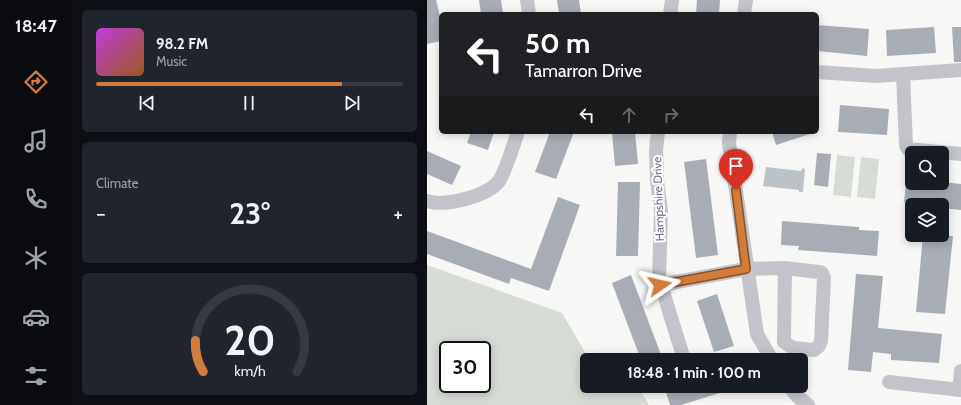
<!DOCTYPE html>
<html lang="en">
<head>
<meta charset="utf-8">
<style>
  :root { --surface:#171b24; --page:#20242c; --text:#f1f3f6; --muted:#9ea1a6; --line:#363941; --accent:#d27c3b }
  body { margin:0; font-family:Cabin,sans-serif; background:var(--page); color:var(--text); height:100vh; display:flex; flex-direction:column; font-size:15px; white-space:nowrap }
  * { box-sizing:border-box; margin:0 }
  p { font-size:13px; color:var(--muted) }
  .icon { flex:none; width:22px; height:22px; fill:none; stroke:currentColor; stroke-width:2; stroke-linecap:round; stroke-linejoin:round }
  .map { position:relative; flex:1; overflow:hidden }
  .details { display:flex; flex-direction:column; gap:10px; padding:10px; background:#0d0f14; width:355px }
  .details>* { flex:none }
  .top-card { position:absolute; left:12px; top:12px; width:380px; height:122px; border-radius:6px; box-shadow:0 2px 10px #0003; background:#202124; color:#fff; overflow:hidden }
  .buttons { position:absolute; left:478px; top:146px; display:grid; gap:8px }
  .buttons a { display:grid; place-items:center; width:44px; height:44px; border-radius:6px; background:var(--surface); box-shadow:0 2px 10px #0003; font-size:20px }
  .speed { position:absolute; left:12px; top:341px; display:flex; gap:8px; font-size:20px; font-weight:700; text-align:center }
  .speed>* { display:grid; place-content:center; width:52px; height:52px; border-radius:50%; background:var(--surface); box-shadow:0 2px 10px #0003; line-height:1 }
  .speed .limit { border:2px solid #111; border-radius:6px; background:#fff; color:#111 }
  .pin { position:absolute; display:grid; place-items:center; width:34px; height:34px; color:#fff; margin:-41px -17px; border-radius:50% 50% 50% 0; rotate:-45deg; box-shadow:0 0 4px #0007 }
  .pin .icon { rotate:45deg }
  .me { position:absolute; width:44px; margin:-22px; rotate:79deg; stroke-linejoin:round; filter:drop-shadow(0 0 3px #0008) }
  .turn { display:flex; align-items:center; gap:14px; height:84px; padding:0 20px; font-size:18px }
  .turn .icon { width:52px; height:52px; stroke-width:2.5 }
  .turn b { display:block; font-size:28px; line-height:34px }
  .lanes { display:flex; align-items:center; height:38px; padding:0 20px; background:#0003; justify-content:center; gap:20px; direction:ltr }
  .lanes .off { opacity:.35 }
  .big { font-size:30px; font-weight:700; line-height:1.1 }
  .details .tile { flex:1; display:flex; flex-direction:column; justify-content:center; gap:6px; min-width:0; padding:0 14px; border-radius:6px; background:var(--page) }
  .details .dial { align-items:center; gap:0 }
  .dial svg { height:104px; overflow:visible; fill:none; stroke:var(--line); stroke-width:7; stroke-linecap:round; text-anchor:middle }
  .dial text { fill:var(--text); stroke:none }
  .song { display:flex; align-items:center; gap:12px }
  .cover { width:48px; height:48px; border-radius:6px; background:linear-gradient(135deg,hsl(290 70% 55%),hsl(30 70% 35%)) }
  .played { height:4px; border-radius:2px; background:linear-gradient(90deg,var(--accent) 80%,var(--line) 80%) }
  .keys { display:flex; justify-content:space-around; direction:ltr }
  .heat { display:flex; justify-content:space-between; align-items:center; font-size:22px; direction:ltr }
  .trip { position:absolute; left:153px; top:353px; width:228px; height:40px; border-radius:6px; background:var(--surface); box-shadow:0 2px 10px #0003; font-weight:700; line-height:40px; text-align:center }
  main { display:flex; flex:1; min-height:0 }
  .tab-bar { display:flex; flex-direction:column; width:72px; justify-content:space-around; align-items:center; background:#090b0e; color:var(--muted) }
  .tab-bar .icon { width:28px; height:28px }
  .tab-bar .current { color:var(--accent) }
  .tab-bar b { font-size:18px; color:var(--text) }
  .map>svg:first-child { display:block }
  .green { fill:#d6dcd5; fill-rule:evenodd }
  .water { fill:#bbc2c8 }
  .building { fill:#a8adb5 }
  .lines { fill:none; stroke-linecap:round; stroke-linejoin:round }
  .minor { stroke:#c2c4c9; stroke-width:14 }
  .route-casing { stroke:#885126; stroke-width:10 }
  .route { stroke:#d27c3b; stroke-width:7 }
  .labels { text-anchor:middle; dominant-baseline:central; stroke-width:4; stroke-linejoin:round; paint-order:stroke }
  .street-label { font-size:12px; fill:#6a7383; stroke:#fff }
</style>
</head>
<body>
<main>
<nav class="tab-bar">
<b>18:47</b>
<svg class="icon current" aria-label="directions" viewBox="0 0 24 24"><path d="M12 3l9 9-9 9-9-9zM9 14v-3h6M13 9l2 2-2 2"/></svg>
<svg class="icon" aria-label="music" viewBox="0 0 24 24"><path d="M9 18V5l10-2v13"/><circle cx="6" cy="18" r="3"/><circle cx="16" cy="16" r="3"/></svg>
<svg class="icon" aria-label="phone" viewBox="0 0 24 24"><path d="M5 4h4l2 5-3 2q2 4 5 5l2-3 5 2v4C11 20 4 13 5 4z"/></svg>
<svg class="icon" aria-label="climate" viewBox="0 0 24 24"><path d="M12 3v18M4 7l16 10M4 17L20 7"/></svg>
<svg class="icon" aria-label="car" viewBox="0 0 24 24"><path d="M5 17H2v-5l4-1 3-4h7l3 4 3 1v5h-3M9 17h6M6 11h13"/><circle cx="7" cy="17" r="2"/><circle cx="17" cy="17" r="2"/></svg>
<svg class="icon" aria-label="filters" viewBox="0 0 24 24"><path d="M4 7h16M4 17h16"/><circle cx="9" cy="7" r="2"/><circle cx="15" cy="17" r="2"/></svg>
</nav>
<section class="details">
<div class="tile">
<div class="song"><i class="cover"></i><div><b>98.2 FM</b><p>Music</p></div></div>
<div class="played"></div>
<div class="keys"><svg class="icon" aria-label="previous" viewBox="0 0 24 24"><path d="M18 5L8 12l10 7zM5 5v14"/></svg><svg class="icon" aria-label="pause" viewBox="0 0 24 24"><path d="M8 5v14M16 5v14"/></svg><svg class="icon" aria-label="next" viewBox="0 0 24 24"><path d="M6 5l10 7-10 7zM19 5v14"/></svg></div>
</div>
<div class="tile"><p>Climate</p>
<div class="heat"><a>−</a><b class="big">23°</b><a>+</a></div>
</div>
<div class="tile dial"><svg viewBox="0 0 100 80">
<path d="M14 69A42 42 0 1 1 86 69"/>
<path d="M14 69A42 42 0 0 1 8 45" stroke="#d27c3b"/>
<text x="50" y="56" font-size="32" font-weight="700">20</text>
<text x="50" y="72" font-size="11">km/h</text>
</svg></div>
</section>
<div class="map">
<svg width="534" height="405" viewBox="0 0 534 405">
  <rect width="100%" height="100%" fill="#f7f8f5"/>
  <!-- green -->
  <g class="green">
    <polygon points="410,155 428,157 424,197 406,195"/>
    <polygon points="434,157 452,159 448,199 430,197"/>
    <path d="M0,265L135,313L163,360H160V386H211L222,405H0ZM21,350H55V384H21Z"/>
  </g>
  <!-- water -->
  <polygon class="water" points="339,167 374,171 375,168 378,169 376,192 372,192 372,190 336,186"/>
  <!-- building -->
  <g class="building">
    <polygon points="0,0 9,0 14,20 14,41 0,44"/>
    <polygon points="52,0 74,0 76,14 54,14"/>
    <polygon points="130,0 152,0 154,14 132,14"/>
    <polygon points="270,0 293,0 292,14 269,14"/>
    <polygon points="390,25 442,29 440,56 390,51"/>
    <polygon points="507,27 509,53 460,56 459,30"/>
    <polygon points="525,27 534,27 534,62 527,62"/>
    <polygon points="413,105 462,109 460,135 411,132"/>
    <polygon points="44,132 67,132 61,150 40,143"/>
    <polygon points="123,132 147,132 129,179 108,172"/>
    <polygon points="185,132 208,132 211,164 188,166"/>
    <polygon points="345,132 383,132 383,134 349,145"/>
    <polygon points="0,151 34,166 25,185 0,174"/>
    <polygon points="390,153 404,154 401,187 387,185"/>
    <polygon points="279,159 291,255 269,258 257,162"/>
    <polygon points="191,182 213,182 211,256 189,256"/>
    <polygon points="515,182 534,184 534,210 515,208 515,205 497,205 477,202 479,183"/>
    <polygon points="131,197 153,205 122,291 84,278 82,284 0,254 0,231 104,269"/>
    <polygon points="355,221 432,227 432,230 452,231 450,256 371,250 372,246 354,245"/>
    <polygon points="496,235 526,236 518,314 489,312"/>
    <polygon points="429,274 456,276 451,328 515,334 512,363 464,360 464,354 446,352 444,372 421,370"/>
    <polygon points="204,275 236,360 214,360 185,283"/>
    <polygon points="290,294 307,346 287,352 270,301"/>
    <polygon points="237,386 309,386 309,388 254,405 243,405"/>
  </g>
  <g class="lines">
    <!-- minor -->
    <g class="minor">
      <polyline points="100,0 102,14"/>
      <polyline points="243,14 245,0"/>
      <polyline points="317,14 319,0"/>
      <polyline points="534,70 476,74 479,145 481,149 534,154"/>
      <polyline points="390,72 449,76 476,74"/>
      <polyline points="231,132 229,150 230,181 234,211 232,279 257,359"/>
      <polyline points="303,132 302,143 330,334 345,360"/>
      <path d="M0,201C18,207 61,196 72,181C78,173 87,143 91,132"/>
      <polyline points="233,285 319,269 358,268 392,272 395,273 397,278 394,341 392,346 387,350 366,348 357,342 358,268"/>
      <polyline points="462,382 534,390"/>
      <polyline points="362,386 369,395 381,405"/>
      <polyline points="532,390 534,371"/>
    </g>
  </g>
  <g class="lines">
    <defs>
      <polyline id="route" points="233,285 319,269 309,190"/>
    </defs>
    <!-- route casing -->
    <use href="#route" class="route-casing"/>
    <!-- route -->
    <use href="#route" class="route"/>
  </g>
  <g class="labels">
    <!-- street labels -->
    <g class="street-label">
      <text transform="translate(231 199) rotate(-92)">Hampshire Drive</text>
    </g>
  </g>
</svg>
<div class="buttons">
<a><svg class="icon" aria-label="search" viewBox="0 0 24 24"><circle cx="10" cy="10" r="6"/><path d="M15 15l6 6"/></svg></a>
<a><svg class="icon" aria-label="layers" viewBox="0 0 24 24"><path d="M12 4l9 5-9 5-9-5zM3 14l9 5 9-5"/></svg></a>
</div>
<div class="speed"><div class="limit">30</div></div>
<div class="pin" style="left:309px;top:190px;background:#d93025"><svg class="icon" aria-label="arrive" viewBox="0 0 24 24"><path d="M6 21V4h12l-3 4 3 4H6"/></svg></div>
<svg class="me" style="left:233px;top:285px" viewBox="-20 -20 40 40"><path d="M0-17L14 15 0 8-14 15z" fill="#d27c3b" stroke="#fff" stroke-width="4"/></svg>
<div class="trip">18:48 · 1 min · 100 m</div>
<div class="top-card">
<div class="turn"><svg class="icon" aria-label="left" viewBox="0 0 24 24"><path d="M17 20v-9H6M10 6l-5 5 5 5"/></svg><div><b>50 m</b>Tamarron Drive</div></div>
<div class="lanes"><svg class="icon" aria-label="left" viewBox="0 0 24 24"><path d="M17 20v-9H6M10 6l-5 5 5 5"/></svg><svg class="icon off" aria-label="ahead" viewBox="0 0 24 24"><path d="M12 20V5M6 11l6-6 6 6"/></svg><svg class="icon off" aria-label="right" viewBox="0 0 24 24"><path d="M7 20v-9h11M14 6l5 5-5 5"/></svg></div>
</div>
</div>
</main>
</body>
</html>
